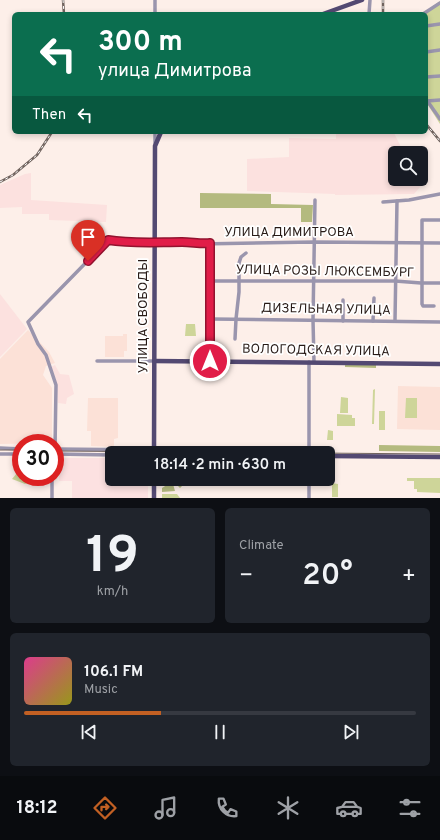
<!DOCTYPE html>
<html lang="en">
<head>
<meta charset="utf-8">
<style>
  :root { --surface:#171b24; --page:#20242c; --text:#f1f3f6; --muted:#9ea1a6; --line:#363941; --accent:#c26023 }
  body { margin:0; font-family:Overpass,sans-serif; background:var(--page); color:var(--text); height:100vh; display:flex; flex-direction:column; font-size:15px; white-space:nowrap }
  * { box-sizing:border-box; margin:0 }
  p { font-size:13px; color:var(--muted) }
  .icon { flex:none; width:22px; height:22px; fill:none; stroke:currentColor; stroke-width:2; stroke-linecap:round; stroke-linejoin:round }
  .map { position:relative; height:498px; overflow:hidden }
  .drawer { display:flex; flex-direction:column; gap:10px; padding:10px; background:#0d0f14; flex:1 }
  .drawer>* { flex:none }
  .guide { position:absolute; left:12px; top:12px; width:416px; height:122px; border-radius:6px; box-shadow:0 2px 6px #0003; background:#0b6e4f; color:#fff; overflow:hidden }
  .tools { position:absolute; left:388px; top:146px; display:grid; gap:8px }
  .tools a { display:grid; place-items:center; width:40px; height:40px; border-radius:6px; background:var(--surface); box-shadow:0 2px 6px #0003; font-size:20px }
  .speed { position:absolute; left:12px; top:434px; display:flex; gap:8px; font-size:20px; font-weight:700; text-align:center }
  .speed>* { display:grid; place-content:center; width:52px; height:52px; border-radius:50%; background:var(--surface); box-shadow:0 2px 6px #0003; line-height:1 }
  .speed .limit { border:6px solid #d22; background:#fff; color:#111 }
  .pin { position:absolute; display:grid; place-items:center; width:34px; height:34px; color:#fff; margin:-41px -17px; border-radius:50% 50% 50% 0; rotate:-45deg; box-shadow:0 0 4px #0007 }
  .pin .icon { rotate:45deg }
  .me { position:absolute; width:44px; margin:-22px; rotate:0deg; stroke-linejoin:round; filter:drop-shadow(0 0 3px #0008) }
  .turn { display:flex; align-items:center; gap:14px; height:84px; padding:0 20px; font-size:18px }
  .turn .icon { width:52px; height:52px; stroke-width:2.5 }
  .turn b { display:block; font-size:28px; line-height:34px }
  .then { display:flex; align-items:center; height:38px; padding:0 20px; background:#0003; gap:8px; font-size:15px }
  .big { font-size:30px; font-weight:600; line-height:1.1 }
  .drawer .widget { flex:1; display:flex; flex-direction:column; justify-content:center; gap:6px; min-width:0; padding:0 14px; border-radius:6px; background:var(--page) }
  .drawer .dial { align-items:center; gap:0 }
  .dial b { font-size:52px; line-height:1 }
  .song { display:flex; align-items:center; gap:12px }
  .cover { width:48px; height:48px; border-radius:6px; background:linear-gradient(135deg,hsl(330 70% 55%),hsl(60 70% 35%)) }
  .played { height:4px; border-radius:2px; background:linear-gradient(90deg,var(--accent) 35%,var(--line) 35%) }
  .keys { display:flex; justify-content:space-around; direction:ltr }
  .heat { display:flex; justify-content:space-between; align-items:center; font-size:22px; direction:ltr }
  .drawer .tiles { flex:1; display:grid; gap:10px; grid-template-columns:1fr 1fr }
  .widget:last-child { grid-column:span 2 }
  .trip { position:absolute; left:105px; top:446px; width:230px; height:40px; border-radius:6px; background:var(--surface); box-shadow:0 2px 6px #0003; font-weight:600; line-height:40px; text-align:center }
  .menu { display:flex; height:64px; justify-content:space-around; align-items:center; background:#090b0e; color:var(--muted) }
  .menu .icon { width:28px; height:28px }
  .menu .selected { color:var(--accent) }
  .menu b { font-size:18px; color:var(--text) }
  .map>svg:first-child { display:block }
  .built { fill:#fce1d7 }
  .industrial { fill:#fce1df }
  .medical { fill:#fce1e1 }
  .green { fill:#ced599 }
  .forest { fill:#b4ba7f }
  .lines { fill:none; stroke-linecap:round; stroke-linejoin:round }
  .minor { stroke:#9a95ad; stroke-width:3.5 }
  .major { stroke:#534972; stroke-width:4.5 }
  .tram { stroke:#70635e; stroke-width:1 }
  .rail-casing { stroke:#70635e; stroke-width:2.5 }
  .rail { stroke:#fff; stroke-width:1; stroke-dasharray:3; stroke-linecap:butt }
  .route-casing { stroke:#92132f; stroke-width:10 }
  .route { stroke:#e11d48; stroke-width:7 }
  .labels { text-anchor:middle; dominant-baseline:central; stroke-width:3.5; stroke-linejoin:round; paint-order:stroke }
  .street-label { font-size:13px; fill:#271a16; stroke:#fff }
</style>
</head>
<body>
<div class="map">
<svg width="440" height="498" viewBox="0 0 440 498">
  <rect width="100%" height="100%" fill="#fdefe9"/>
  <!-- built -->
  <g class="built">
    <polygon points="28,330 49,352 55,363 46,366 43,375 52,388 52,443 0,444 0,359"/>
    <polygon points="123,334 127,334 127,351 124,351 124,357 105,357 105,336 123,336"/>
    <polygon points="398,386 440,387 440,430 397,429"/>
    <polygon points="88,398 118,398 118,438 114,439 114,447 91,446 91,431 87,431"/>
  </g>
  <!-- industrial -->
  <g class="industrial">
    <polygon points="336,132 394,133 404,153 395,153 395,179 417,179 421,186 414,194 335,195 335,194 247,191 247,159 289,157 289,138 336,139"/>
    <polygon points="31,173 31,200 107,205 106,222 49,220 49,214 22,214 22,207 0,208 0,185 25,174"/>
    <polygon points="0,294 27,329 0,357"/>
    <polygon points="55,365 60,374 69,375 74,394 67,398 66,404 58,403 56,380 51,367"/>
  </g>
  <!-- medical -->
  <polygon class="medical" points="59,458 112,458 112,479 148,479 148,498 72,498 72,481 59,481"/>
  <!-- green -->
  <g class="green">
    <polygon points="440,1 440,124 426,102 426,14 422,14"/>
    <polygon points="186,324 195,324 196,336 185,336"/>
    <polygon points="375,389 374,424 372,424 373,390"/>
    <polygon points="341,397 348,398 348,413 340,413"/>
    <polygon points="406,398 417,398 417,418 405,418"/>
    <rect x="379" y="411" width="6" height="19"/>
    <polygon points="337,414 352,415 352,418 355,418 355,426 337,426"/>
    <polygon points="328,430 333,431 333,440 327,440"/>
    <polygon points="17,473 21,473 21,477 27,477 31,482 25,484 12,479"/>
    <polygon points="407,478 440,478 440,493 417,492 417,489 414,489 414,481 407,481"/>
    <polygon points="332,483 338,484 338,497 332,497"/>
    <polygon points="162,494 177,494 180,498 162,498"/>
  </g>
  <!-- forest -->
  <g class="forest">
    <polygon points="200,193 271,194 271,204 313,205 312,222 301,222 301,208 200,208"/>
    <polygon points="345,365 376,365 376,368 345,367"/>
    <polygon points="379,445 440,446 440,452 379,451"/>
    <polygon points="175,479 182,479 183,485 180,488 175,483"/>
    <polygon points="170,483 173,484 175,491 162,492 162,488"/>
  </g>
  <g class="lines">
    <!-- minor -->
    <g class="minor">
      <polyline points="155,14 155,0"/>
      <polyline points="369,14 370,0"/>
      <polyline points="423,14 440,3"/>
      <polyline points="426,26 440,24"/>
      <polyline points="426,52 440,50"/>
      <polyline points="426,77 440,76"/>
      <polyline points="426,99 440,119"/>
      <polyline points="427,101 440,100"/>
      <polyline points="155,132 155,143"/>
      <polyline points="383,202 409,200 440,194"/>
      <polyline points="210,243 210,361"/>
      <polyline points="210,281 395,281 421,283 440,283"/>
      <polyline points="343,300 343,321"/>
      <polyline points="434,306 423,306 422,304 422,220 440,220"/>
      <polyline points="211,319 440,322"/>
      <polyline points="373,321 374,298"/>
      <polyline points="395,321 397,201"/>
      <polyline points="235,339 236,319 239,292 239,263 241,257 246,253"/>
      <polyline points="97,361 154,361"/>
      <polyline points="309,362 309,453"/>
      <polyline points="314,362 313,320 315,200"/>
      <polyline points="0,448 21,449"/>
      <polyline points="55,449 154,450 155,452"/>
      <path d="M55,450L56,385L46,355L38,344L28,322L108,240C138,245 170,237 199,244L314,242L440,243"/>
      <polyline points="0,454 21,454"/>
      <polyline points="55,454 112,455"/>
      <polyline points="52,498 52,477"/>
      <polyline points="309,498 309,479"/>
    </g>
    <!-- major -->
    <g class="major">
      <polyline points="323,14 362,0"/>
      <polyline points="154,361 440,364"/>
      <polyline points="154,453 155,146 161,132"/>
      <polyline points="328,456 440,457"/>
      <polyline points="154,498 154,479"/>
    </g>
    <!-- tram -->
    <g class="tram">
      <polyline points="0,450 21,450"/>
      <polyline points="55,451 440,454"/>
    </g>
    <defs>
      <g id="rail">
        <polyline points="63,0 64,14"/>
        <polyline points="383,0 383,14"/>
        <polyline points="426,124 440,141"/>
        <polyline points="0,182 13,175 37,155 52,132"/>
      </g>
    </defs>
    <!-- rail casing -->
    <use href="#rail" class="rail-casing"/>
    <!-- rail -->
    <use href="#rail" class="rail"/>
  </g>
  <g class="lines">
    <defs>
      <path id="route" d="M88,261L108,240C132,244 158,242 182,242C192,242 201,244 210,243V361"/>
    </defs>
    <!-- route casing -->
    <use href="#route" class="route-casing"/>
    <!-- route -->
    <use href="#route" class="route"/>
  </g>
  <g class="labels">
    <!-- street labels -->
    <g class="street-label">
      <text x="289" y="233">УЛИЦА ДИМИТРОВА</text>
      <text transform="translate(325 272) rotate(1)">УЛИЦА РОЗЫ ЛЮКСЕМБУРГ</text>
      <text transform="translate(326 310) rotate(1)">ДИЗЕЛЬНАЯ УЛИЦА</text>
      <text transform="translate(144 316) rotate(-90)">УЛИЦА СВОБОДЫ</text>
      <text transform="translate(316 351) rotate(1)">ВОЛОГОДСКАЯ УЛИЦА</text>
    </g>
  </g>
</svg>
<div class="tools">
<a><svg class="icon" aria-label="search" viewBox="0 0 24 24"><circle cx="10" cy="10" r="6"/><path d="M15 15l6 6"/></svg></a>
</div>
<div class="speed"><div class="limit">30</div></div>
<div class="pin" style="left:88px;top:261px;background:#d93025"><svg class="icon" aria-label="arrive" viewBox="0 0 24 24"><path d="M6 21V4h12l-3 4 3 4H6"/></svg></div>
<svg class="me" style="left:210px;top:361px" viewBox="-20 -20 40 40"><circle r="17" fill="#e11d48" stroke="#fff" stroke-width="3"/><path d="M0-11L8 9 0 5-8 9z" fill="#fff"/></svg>
<div class="trip">18:14 · 2 min · 630 m</div>
<div class="guide">
<div class="turn"><svg class="icon" aria-label="left" viewBox="0 0 24 24"><path d="M17 20v-9H6M10 6l-5 5 5 5"/></svg><div><b>300 m</b>улица Димитрова</div></div>
<div class="then">Then<svg class="icon" aria-label="left" viewBox="0 0 24 24"><path d="M17 20v-9H6M10 6l-5 5 5 5"/></svg></div>
</div>
</div>
<section class="drawer">
<div class="tiles">
<div class="widget dial"><b>19</b><p>km/h</p></div>
<div class="widget"><p>Climate</p>
<div class="heat"><a>−</a><b class="big">20°</b><a>+</a></div>
</div>
<div class="widget">
<div class="song"><i class="cover"></i><div><b>106.1 FM</b><p>Music</p></div></div>
<div class="played"></div>
<div class="keys"><svg class="icon" aria-label="previous" viewBox="0 0 24 24"><path d="M18 5L8 12l10 7zM5 5v14"/></svg><svg class="icon" aria-label="pause" viewBox="0 0 24 24"><path d="M8 5v14M16 5v14"/></svg><svg class="icon" aria-label="next" viewBox="0 0 24 24"><path d="M6 5l10 7-10 7zM19 5v14"/></svg></div>
</div>
</div>
</section>
<nav class="menu">
<b>18:12</b>
<svg class="icon selected" aria-label="directions" viewBox="0 0 24 24"><path d="M12 3l9 9-9 9-9-9zM9 14v-3h6M13 9l2 2-2 2"/></svg>
<svg class="icon" aria-label="music" viewBox="0 0 24 24"><path d="M9 18V5l10-2v13"/><circle cx="6" cy="18" r="3"/><circle cx="16" cy="16" r="3"/></svg>
<svg class="icon" aria-label="phone" viewBox="0 0 24 24"><path d="M5 4h4l2 5-3 2q2 4 5 5l2-3 5 2v4C11 20 4 13 5 4z"/></svg>
<svg class="icon" aria-label="climate" viewBox="0 0 24 24"><path d="M12 3v18M4 7l16 10M4 17L20 7"/></svg>
<svg class="icon" aria-label="car" viewBox="0 0 24 24"><path d="M5 17H2v-5l4-1 3-4h7l3 4 3 1v5h-3M9 17h6M6 11h13"/><circle cx="7" cy="17" r="2"/><circle cx="17" cy="17" r="2"/></svg>
<svg class="icon" aria-label="filters" viewBox="0 0 24 24"><path d="M4 7h16M4 17h16"/><circle cx="9" cy="7" r="2"/><circle cx="15" cy="17" r="2"/></svg>
</nav>
</body>
</html>
